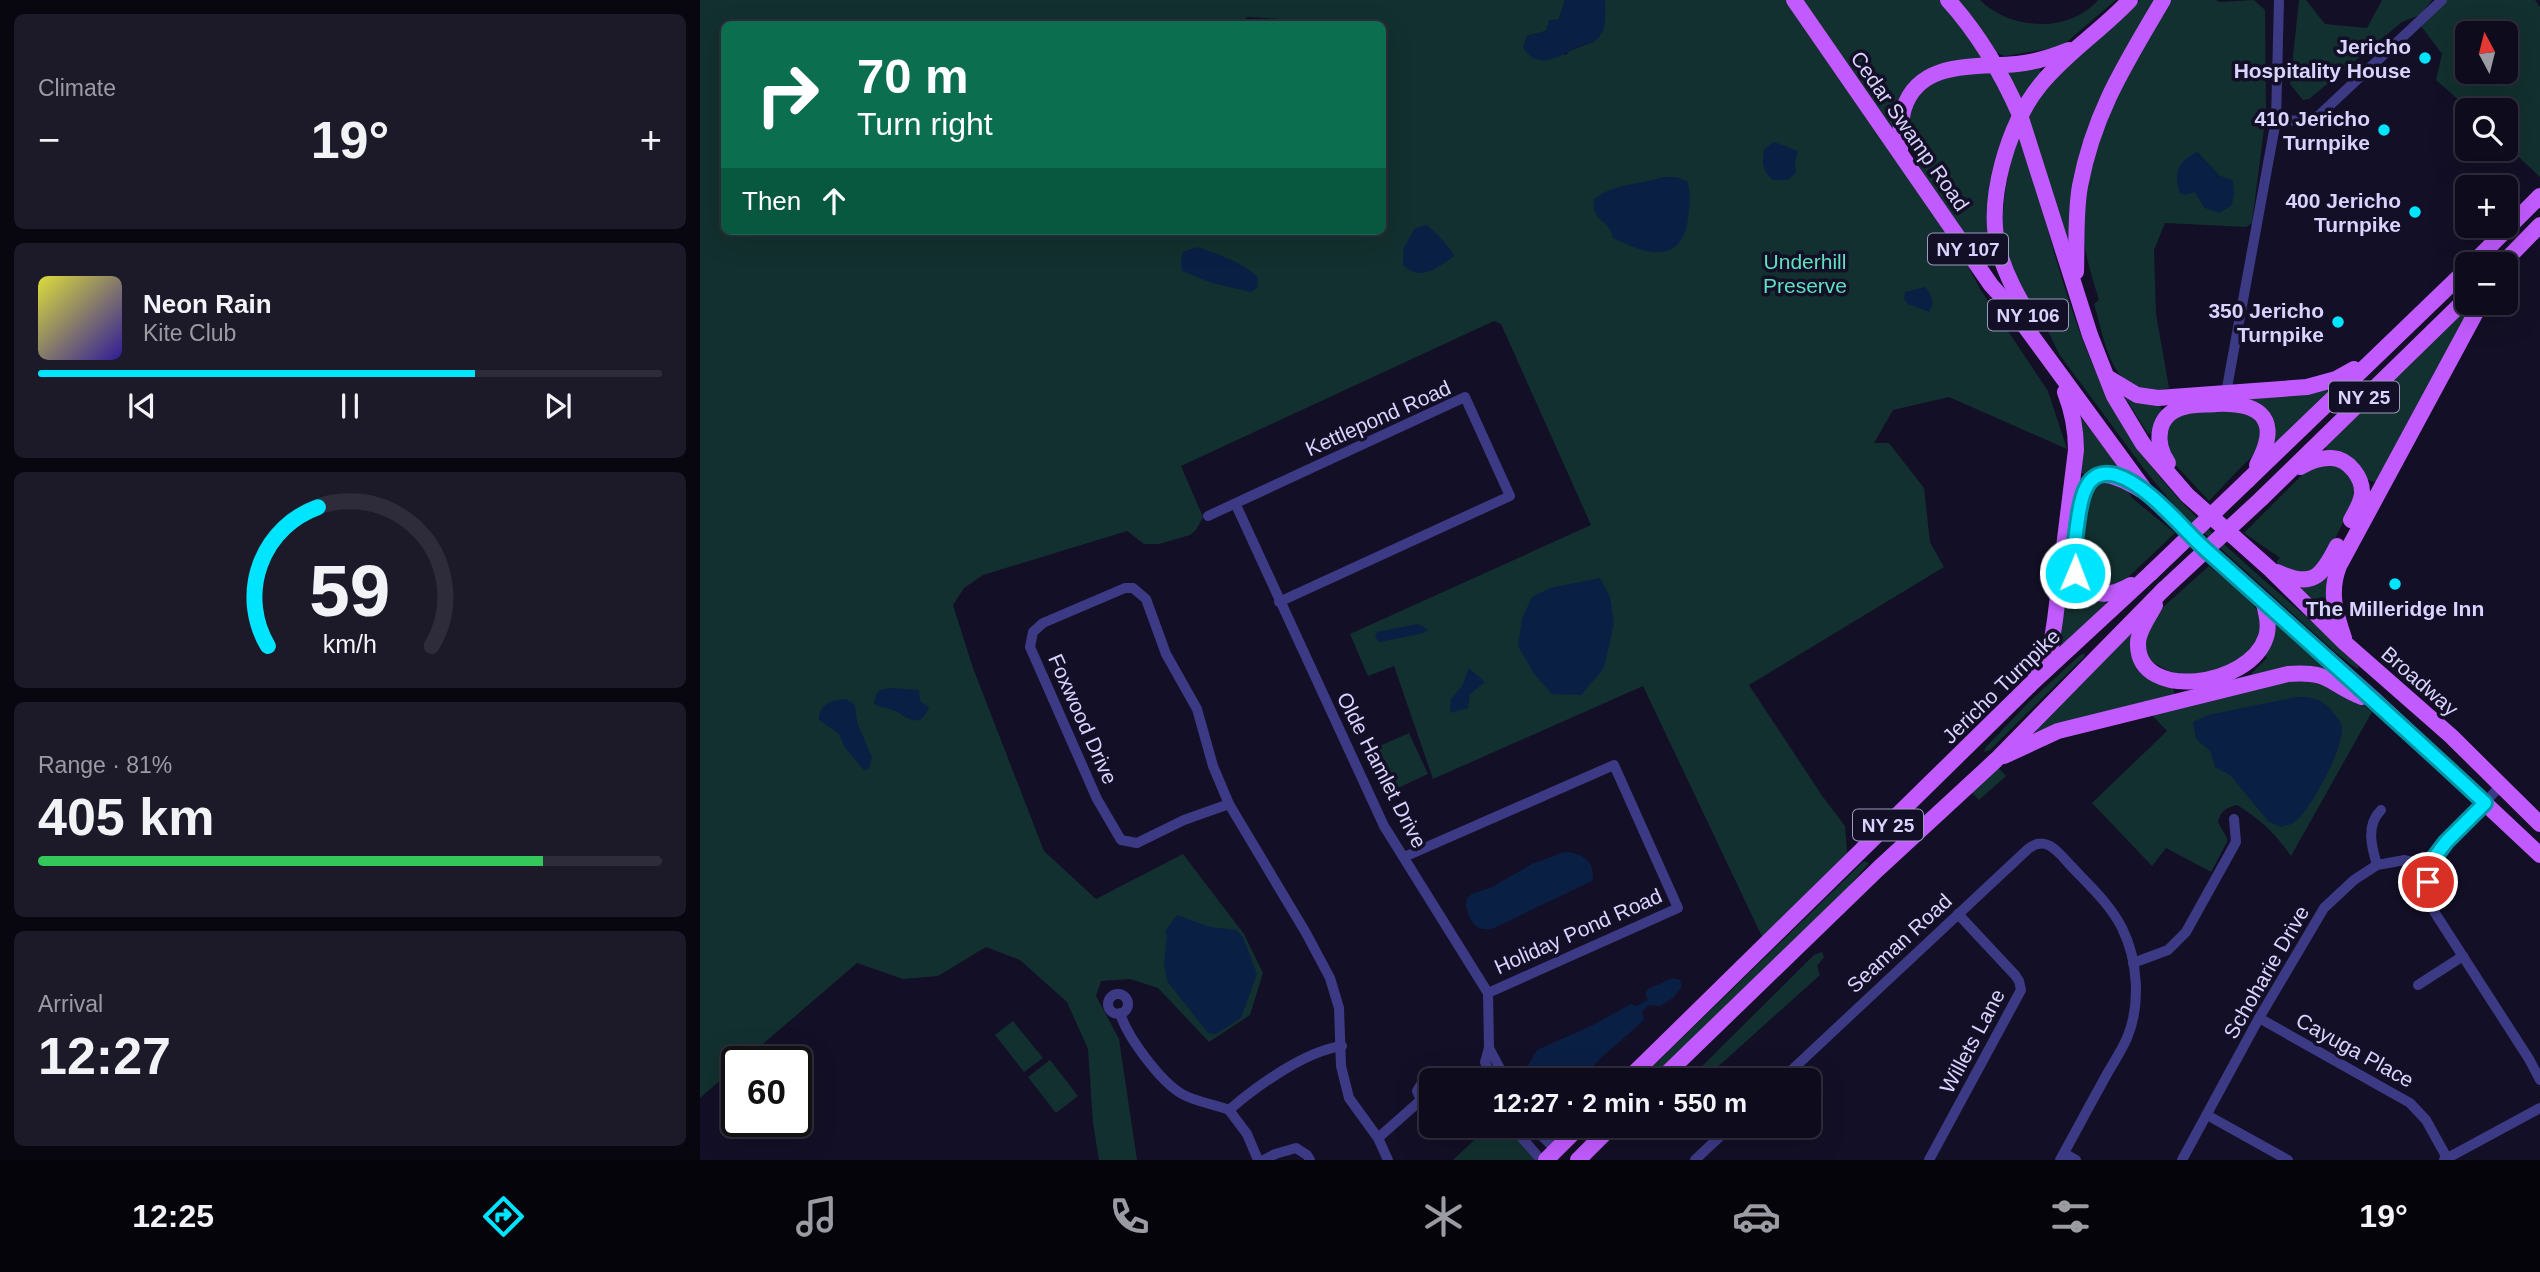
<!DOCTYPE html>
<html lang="en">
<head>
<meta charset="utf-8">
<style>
  :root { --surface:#0e0b1c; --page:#1c1929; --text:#f1f3f6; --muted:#9b9ba3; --line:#2e2b3b; --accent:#00e5ff }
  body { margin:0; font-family:Helvetica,sans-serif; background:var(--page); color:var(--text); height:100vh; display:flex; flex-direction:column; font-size:26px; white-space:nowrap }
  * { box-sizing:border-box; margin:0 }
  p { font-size:23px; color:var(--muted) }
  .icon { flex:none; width:38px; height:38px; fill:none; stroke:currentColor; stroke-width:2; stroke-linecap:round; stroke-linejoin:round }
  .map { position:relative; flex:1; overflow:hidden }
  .panel { display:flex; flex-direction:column; gap:14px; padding:14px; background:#08060f; width:700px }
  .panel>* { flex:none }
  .hud { position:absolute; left:21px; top:21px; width:665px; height:214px; border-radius:10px; box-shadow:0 7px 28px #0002,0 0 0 2px var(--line); background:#0b6e4f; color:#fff; overflow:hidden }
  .needle { width:46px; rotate:353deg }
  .buttons { position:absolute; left:1755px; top:21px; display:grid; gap:14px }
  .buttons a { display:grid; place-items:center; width:63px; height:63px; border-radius:10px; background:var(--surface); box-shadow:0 7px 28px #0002,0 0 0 2px var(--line); font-size:35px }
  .speed { position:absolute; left:21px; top:1046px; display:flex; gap:14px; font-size:35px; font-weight:700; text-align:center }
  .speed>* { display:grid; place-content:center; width:91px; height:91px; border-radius:50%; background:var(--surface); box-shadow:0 7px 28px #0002,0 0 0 2px var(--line); line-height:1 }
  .speed .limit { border:4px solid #111; border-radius:10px; background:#fff; color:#111 }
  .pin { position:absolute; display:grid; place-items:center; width:60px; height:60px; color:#fff; margin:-30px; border:4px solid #fff; border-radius:50%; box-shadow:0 2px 7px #0007 }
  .me { position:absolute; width:77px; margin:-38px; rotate:1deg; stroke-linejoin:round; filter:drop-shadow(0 0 5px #0008) }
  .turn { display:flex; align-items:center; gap:24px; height:147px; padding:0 21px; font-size:32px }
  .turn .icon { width:91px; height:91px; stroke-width:2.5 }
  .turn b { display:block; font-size:49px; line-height:60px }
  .then { display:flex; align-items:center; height:66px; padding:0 21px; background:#0003; gap:14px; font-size:26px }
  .big { font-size:52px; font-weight:600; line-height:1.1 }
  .panel .widget { flex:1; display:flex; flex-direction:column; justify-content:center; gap:10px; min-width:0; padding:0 24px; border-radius:10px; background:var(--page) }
  .panel .dial { align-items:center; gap:0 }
  .dial svg { height:182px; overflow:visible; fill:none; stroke:var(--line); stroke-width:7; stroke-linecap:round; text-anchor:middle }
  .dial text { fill:var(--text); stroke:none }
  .song { display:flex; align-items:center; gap:21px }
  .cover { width:84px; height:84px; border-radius:10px; background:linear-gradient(135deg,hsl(60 70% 55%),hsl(250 70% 35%)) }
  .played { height:7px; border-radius:4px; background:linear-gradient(90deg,var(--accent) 70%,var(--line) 70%) }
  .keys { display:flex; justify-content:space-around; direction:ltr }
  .heat { display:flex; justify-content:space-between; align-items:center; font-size:38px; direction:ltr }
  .charge { height:10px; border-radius:5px; background:linear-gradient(90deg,#34c759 81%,var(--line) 0) }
  .trip { position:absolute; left:719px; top:1068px; width:402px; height:70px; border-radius:10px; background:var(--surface); box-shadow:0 7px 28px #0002,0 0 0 2px var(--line); font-weight:600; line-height:70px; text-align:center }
  .tab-bar { display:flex; height:112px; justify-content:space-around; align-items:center; background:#06040b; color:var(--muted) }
  .tab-bar .icon { width:49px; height:49px }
  .tab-bar .current { color:var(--accent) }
  .tab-bar b { font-size:32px; color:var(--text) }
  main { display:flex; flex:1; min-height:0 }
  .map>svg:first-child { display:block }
  .green { fill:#12302f; fill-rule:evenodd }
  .water { fill:#0a1f44 }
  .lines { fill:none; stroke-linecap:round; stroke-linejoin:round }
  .street { stroke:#3d3a85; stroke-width:10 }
  .primary { stroke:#c25bff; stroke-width:16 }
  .primary-bridge { stroke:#c25bff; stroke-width:16 }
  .route-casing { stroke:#0095a6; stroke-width:18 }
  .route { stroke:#00e5ff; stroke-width:12 }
  .poi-dot { fill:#00e5ff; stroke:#130f26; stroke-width:2.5 }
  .labels { text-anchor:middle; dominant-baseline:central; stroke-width:7; stroke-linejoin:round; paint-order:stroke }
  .shield { fill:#130f26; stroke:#9e99be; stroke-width:2 }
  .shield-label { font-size:19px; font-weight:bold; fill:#d9d4ff }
  .poi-label { font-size:21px; font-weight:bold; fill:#d9d4ff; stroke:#130f26; text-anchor:end }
  .street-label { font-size:21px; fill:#d9d4ff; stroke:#130f26 }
  .park-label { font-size:21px; fill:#5fe0c0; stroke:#130f26 }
</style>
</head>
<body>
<main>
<section class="panel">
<div class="widget"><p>Climate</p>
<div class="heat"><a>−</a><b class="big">19°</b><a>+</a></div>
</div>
<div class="widget">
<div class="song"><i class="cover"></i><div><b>Neon Rain</b><p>Kite Club</p></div></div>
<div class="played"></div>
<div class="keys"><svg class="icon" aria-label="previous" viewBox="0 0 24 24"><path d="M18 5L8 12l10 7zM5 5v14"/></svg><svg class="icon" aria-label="pause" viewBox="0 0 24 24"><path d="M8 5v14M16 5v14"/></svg><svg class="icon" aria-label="next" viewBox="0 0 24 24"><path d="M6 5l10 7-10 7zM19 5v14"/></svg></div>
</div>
<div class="widget dial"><svg viewBox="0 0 100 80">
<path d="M14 69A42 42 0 1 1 86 69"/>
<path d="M14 69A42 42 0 0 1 36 8" stroke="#00e5ff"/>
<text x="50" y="56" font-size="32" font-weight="700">59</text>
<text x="50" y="72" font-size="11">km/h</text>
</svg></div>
<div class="widget"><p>Range · 81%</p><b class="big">405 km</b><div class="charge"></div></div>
<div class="widget"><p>Arrival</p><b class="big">12:27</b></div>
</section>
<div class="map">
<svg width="1840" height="1160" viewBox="0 0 1840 1160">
  <rect width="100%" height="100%" fill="#130f26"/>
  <!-- green -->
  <g class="green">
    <path d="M0,0H865L859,19L846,31L827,36L866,55L869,51L893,42L905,17V0H1087L1262,254L1280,289L1348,391L1367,449L1249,397L1193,410L1174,443H1189L1224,488L1230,542L1244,567L1049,685L1123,797L1145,826L1148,864L1066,945L943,686L733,779L694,666L668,676L650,634L891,525L801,324L794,321L481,466L503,517L496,530L490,535L459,544H444L427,531L283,575L264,588L253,605L273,668L344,851L396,899L483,854L544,934L563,973L550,1015L509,1042L458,988L430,979L401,981L396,996L419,1039L437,1160H399L393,1123L388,1049L367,1002L320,960L286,947L238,976L203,979L157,963L42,1062H37V1066L0,1098ZM547,17L579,19L583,24H682V231H24V24H541Z"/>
    <polygon points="1103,0 1240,0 1286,59 1228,70 1194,134"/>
    <path d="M1251,0H1280C1310,30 1369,34 1398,0H1416L1368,41L1354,48L1305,56L1290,50Z"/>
    <path d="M1440,0H1457L1418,64L1370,245H1367L1326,117C1339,99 1351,81 1367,66C1391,44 1419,25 1440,0Z"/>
    <path d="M1467,0H1516L1519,2L1554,0L1565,10L1566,113L1552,223L1546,227L1465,223L1454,250L1456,314L1469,388C1461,390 1450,393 1442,391C1408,380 1403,333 1394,304L1399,300C1393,281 1387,261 1384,242C1373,154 1429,74 1467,0ZM1497,152L1520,176L1532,181L1505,208L1495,192Z"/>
    <polygon points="1599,0 1606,0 1625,24 1667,28 1682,0 1732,0 1720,15 1702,22 1609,99 1603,100 1590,84"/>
    <path d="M1740,0H1835L1840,7V177L1806,145V110H1770L1736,80L1742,54L1721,26ZM1768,33H1806V72H1768Z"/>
    <polygon points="1341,67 1339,81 1323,104 1305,70"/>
    <path d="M1293,70L1315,117L1295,257L1284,261C1264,234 1210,164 1207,133C1205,113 1216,88 1234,78C1244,73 1280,72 1293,70Z"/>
    <path d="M1318,134L1322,136C1354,245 1378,373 1450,465C1504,534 1581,593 1646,652L1659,667L1657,669L1636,653L1477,509L1444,469L1359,354L1345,325L1343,316L1336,321C1328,305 1318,289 1312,273C1294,227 1306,180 1318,134Z"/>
    <polygon points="1771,303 1777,303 1677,483 1665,479 1627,451 1625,446"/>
    <polygon points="1635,386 1572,450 1565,408 1543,396"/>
    <polygon points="1421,391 1459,401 1462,413 1453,433 1448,434"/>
    <path d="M1540,408L1560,420L1561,451C1550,455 1520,490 1509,501L1469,458L1464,449L1468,422L1485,411Z"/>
    <polygon points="1382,419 1421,470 1418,472 1387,476 1378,471 1379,422"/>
    <polygon points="1620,462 1646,468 1655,481 1657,495 1621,566 1616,571 1586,572 1576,562 1580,558 1544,533 1609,468"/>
    <polygon points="1399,479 1424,486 1433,499 1475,533 1424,581 1408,588 1388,582 1378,560 1387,493"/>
    <polygon points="1367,563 1388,598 1395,603 1404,600 1406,604 1349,663"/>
    <path d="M1509,566C1525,580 1551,595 1559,615C1565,629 1556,649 1544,658C1537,663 1507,675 1499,676C1479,677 1460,669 1445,656L1446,627L1452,617Z"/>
    <polygon points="1624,577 1629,579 1630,612 1627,614 1594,584"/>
    <polygon points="1576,621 1637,674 1554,678 1551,674 1567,658 1563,653 1572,625"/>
    <polygon points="1434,629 1432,644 1472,684 1475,696 1337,732 1335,730"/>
    <polygon points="1385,653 1384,657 1290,750 1284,752 1285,748 1329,702 1379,656"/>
    <path d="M1607,678L1641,687L1672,712L1591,856C1575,833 1560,819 1537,805C1525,808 1521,811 1518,822L1527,838V842L1511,872L1466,848L1452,866L1392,803L1467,731L1449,712Z"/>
    <polygon points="709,733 728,774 687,793 668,751"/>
    <polygon points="1293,762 1306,776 1279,800 1266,787"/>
    <polygon points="1164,861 1169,863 1145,891 949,1080 939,1080"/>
    <polygon points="1122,952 1124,957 1117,966 1120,975 1003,1080 988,1080 1114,955"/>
    <polygon points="313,1021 343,1058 324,1072 295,1035"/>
    <polygon points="350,1060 378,1096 356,1113 328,1077"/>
    <polygon points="790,1125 807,1125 834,1160 753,1160"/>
  </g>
  <!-- water -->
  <g class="water">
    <path d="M865,0H905C905,10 907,25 901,34C895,45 882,44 872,50C856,59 835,69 823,47L827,36L846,31L849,20L859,19Z"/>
    <path d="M1074,142L1098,151L1095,162L1096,173L1087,180H1073C1062,170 1062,162 1064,149Z"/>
    <path d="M1497,152L1520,176L1533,181L1534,192L1532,205L1519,213L1505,208L1495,192L1486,195L1480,193C1473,173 1478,161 1497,152Z"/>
    <path d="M963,177H976L987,181C992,195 989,205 988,218C983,266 944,254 913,238C909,218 891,223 894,199C914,183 940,185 963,177Z"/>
    <path d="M726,225C733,229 751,248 754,256C738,268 720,282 703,265V250L714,229Z"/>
    <path d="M497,247C518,254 541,262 558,277L557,288L551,292L512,283L482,271L481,261L483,252Z"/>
    <path d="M1225,287C1232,296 1235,302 1229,312L1208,304L1204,299L1205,292Z"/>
    <polygon points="900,578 910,597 914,623 904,668 881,695 852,694 835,675 818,646 822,619 832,597 850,588"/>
    <polygon points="718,624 729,630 720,634 679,642 675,637 677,632"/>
    <polygon points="769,668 785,682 770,694 768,708 750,713 751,699 762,686"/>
    <path d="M190,688L219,690L220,701L229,707C221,728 210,720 197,712C190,708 181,708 174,704L176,694L180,690Z"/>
    <path d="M1596,697C1613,697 1624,699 1634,714C1637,718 1642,722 1642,728C1644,747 1611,809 1596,821C1592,825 1586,825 1581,827L1569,822L1530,775L1515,767L1510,751L1496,739L1493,722L1508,715Z"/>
    <path d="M146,699L155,705L157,722L172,757L169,769L164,770L145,748L139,734L119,720C119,704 131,700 146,699Z"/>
    <path d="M864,852C881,852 897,862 892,881L794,928C776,933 770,922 766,906L767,898L772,894L792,887L832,864Z"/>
    <polygon points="477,915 510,927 536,930 543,937 557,974 541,1018 516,1034 508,1033 467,981 464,964 467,936 465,931"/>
    <polygon points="973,978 980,980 982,986 974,997 961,1006 948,1005 942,1012 944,1020 901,1058 881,1080 829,1080 827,1067 837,1050 893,1025 931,1004 936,1006 948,1000 945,994 948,989"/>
  </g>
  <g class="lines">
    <!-- street -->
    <g class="street">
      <polyline points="1576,120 1613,121 1742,0"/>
      <polyline points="1526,393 1576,120 1579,0"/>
      <polyline points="536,505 684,826 788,993 789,1048 785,1062 792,1080"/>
      <polyline points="508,516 765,397 810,496 579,602"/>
      <polygon points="425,588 433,588 446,599 466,654 497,709 513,766 529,804 484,820 437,843 421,840 397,799 330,647 333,632 343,623"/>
      <polyline points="1801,785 1728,866 1730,901 1735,913 1829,1059 1840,1080"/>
      <polyline points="529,804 606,933 630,978 639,1008 641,1066 649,1098 678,1138 688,1160"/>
      <polyline points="704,857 914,765 978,908 788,993"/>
      <path d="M1677,865C1671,845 1666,825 1681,810"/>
      <polyline points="1433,963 1468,950 1486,932 1536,842 1534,819"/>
      <polyline points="1718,985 1763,956"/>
      <circle cx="418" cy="1004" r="10"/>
      <path d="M420,1013C427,1037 461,1082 482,1094C496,1102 514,1104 529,1110"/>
      <polyline points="1559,1018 1710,1103 1726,1120 1747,1158"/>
      <polyline points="789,1048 806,1080"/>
      <path d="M1081,1080L1328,849C1346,834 1359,853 1371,866C1389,885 1410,904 1422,928C1438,960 1441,1005 1427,1038C1420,1054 1409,1069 1401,1085C1387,1110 1374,1135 1360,1160"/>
      <polyline points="732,1082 722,1083 717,1091 721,1100 732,1102"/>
      <path d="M529,1110C557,1086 605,1051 642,1046"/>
      <polyline points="529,1110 547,1134 558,1160"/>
      <polyline points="1507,1115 1588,1160"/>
      <polyline points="811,1125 841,1160"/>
      <polyline points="831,1125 856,1150"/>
      <polyline points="678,1138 721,1100"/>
      <polyline points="1364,1153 1376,1160"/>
      <polyline points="564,1160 575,1154 596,1148 607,1155 610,1160"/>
      <polyline points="995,1160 1032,1125"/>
      <polyline points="1229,1160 1321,990 1319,981 1315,975 1258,914"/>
      <polyline points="1482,1160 1559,1018 1624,908 1654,880 1677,865 1705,860 1728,866"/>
      <polyline points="1744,1160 1840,1108"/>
    </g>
    <!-- primary -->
    <g class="primary">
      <polyline points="1094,0 1291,285 1310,306 1447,493 1503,547 1677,702 1840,855"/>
      <path d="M1248,0C1279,34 1302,74 1320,115L1390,335L1414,396L1443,444L1487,495L1570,569L1645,643L1751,736L1840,824"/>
      <path d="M1200,152C1200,137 1200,122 1204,108C1220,59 1277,68 1317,64C1336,62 1352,57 1369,50"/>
      <polyline points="1772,264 1840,196"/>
      <polyline points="1802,264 1840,225"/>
      <path d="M1376,272C1377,244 1375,214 1380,186C1394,112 1426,63 1463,0"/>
      <path d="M1331,319C1318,297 1306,276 1299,251C1285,201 1308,124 1341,84C1367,52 1402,30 1430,0"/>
      <polyline points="1407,377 1437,395 1458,398 1607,387 1636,379 1654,369"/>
      <path d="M1468,463C1454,442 1456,414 1484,407C1494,404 1506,405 1516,404C1563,402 1581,421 1557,465"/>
      <path d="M1600,467C1610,462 1620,457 1632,458C1649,459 1663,478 1662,494C1661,504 1655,512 1651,520"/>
      <polyline points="1548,480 1768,268"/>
      <polyline points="1562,498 1768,297"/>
      <path d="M1378,518C1385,468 1401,466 1441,490"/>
      <path d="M1375,544C1370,585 1393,607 1431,585"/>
      <path d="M1577,572C1612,588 1621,578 1637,546"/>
      <path d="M1455,605C1449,617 1437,632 1438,645C1439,702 1550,687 1566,637C1570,625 1566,612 1563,600"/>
      <path d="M1644,638C1635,612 1629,592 1639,566L1781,303"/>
      <path d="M1336,674L1351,646L1355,620L1376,450C1376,431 1372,410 1365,392"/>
      <path d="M1304,756L1358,731L1588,674C1632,671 1627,683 1662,697"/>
      <polyline points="927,1080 1331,684 1451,573"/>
      <polyline points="960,1080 1178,869 1296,760 1463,590"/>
      <polyline points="846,1160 881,1125"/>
      <polyline points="878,1160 913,1125"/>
    </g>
    <!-- primary-bridge -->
    <g class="primary-bridge">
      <polyline points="1451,573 1548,480"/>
      <polyline points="1463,590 1562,498"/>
    </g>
  </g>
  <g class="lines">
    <defs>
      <path id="route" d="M1375,573C1372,557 1375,542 1377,526C1380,505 1383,466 1416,475C1447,484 1481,527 1505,549C1599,633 1693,717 1785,803L1746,842L1728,866V882"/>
    </defs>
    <!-- route casing -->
    <use href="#route" class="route-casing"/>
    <!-- route -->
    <use href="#route" class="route"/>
  </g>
  <!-- markers -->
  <g class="poi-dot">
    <circle cx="1725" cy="58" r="7"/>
    <circle cx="1684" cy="130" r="7"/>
    <circle cx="1715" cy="212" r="7"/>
    <circle cx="1638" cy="322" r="7"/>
    <circle cx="1695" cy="584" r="7"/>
  </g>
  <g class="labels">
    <!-- shield labels -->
    <g class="shield">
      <rect x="1228" y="233.5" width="80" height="31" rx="5"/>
      <rect x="1288" y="299.5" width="80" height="31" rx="5"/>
      <rect x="1629" y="381.5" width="70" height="31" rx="5"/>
      <rect x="1153" y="809.5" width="70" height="31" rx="5"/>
    </g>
    <g class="shield-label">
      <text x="1268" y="249">NY 107</text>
      <text x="1328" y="315">NY 106</text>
      <text x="1664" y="397">NY 25</text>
      <text x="1188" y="825">NY 25</text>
    </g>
    <!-- poi labels -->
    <g class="poi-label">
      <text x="1711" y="46">Jericho<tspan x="1711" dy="24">Hospitality House</tspan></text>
      <text x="1670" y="118">410 Jericho<tspan x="1670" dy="24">Turnpike</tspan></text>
      <text x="1701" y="200">400 Jericho<tspan x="1701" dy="24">Turnpike</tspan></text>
      <text x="1624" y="310">350 Jericho<tspan x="1624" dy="24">Turnpike</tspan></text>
      <text x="1695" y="608" text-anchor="middle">The Milleridge Inn</text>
    </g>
    <!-- street labels -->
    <g class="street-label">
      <text transform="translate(1210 131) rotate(55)">Cedar Swamp Road</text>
      <text transform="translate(678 418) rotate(-24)">Kettlepond Road</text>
      <text transform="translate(1720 681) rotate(41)">Broadway</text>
      <text transform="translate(1301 686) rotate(-44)">Jericho Turnpike</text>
      <text transform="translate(383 719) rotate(66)">Foxwood Drive</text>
      <text transform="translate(682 770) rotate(63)">Olde Hamlet Drive</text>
      <text transform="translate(878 931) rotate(-24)">Holiday Pond Road</text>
      <text transform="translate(1199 943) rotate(-43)">Seaman Road</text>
      <text transform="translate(1566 972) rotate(-60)">Schoharie Drive</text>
      <text transform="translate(1272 1041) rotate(-62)">Willets Lane</text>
      <text transform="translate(1655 1050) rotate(29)">Cayuga Place</text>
    </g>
    <!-- park labels -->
    <g class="park-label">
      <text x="1105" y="261">Underhill<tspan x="1105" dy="24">Preserve</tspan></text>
    </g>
  </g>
</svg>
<div class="buttons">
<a><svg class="needle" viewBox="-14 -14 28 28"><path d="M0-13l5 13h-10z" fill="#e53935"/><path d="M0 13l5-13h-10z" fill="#9b9ba3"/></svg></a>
<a><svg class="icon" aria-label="search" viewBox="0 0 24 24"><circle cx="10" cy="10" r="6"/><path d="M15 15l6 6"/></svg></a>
<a>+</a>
<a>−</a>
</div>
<div class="speed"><div class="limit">60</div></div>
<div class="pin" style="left:1728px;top:882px;background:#d93025"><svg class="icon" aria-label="arrive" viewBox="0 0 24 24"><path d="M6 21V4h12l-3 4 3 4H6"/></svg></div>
<svg class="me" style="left:1375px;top:573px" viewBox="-20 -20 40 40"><circle r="17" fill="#00e5ff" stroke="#fff" stroke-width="3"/><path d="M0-11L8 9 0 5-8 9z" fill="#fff"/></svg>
<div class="trip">12:27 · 2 min · 550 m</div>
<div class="hud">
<div class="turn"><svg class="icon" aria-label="right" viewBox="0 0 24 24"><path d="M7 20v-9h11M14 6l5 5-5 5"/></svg><div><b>70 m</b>Turn right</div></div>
<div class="then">Then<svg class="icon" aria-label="ahead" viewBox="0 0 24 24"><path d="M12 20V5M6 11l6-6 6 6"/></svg></div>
</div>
</div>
</main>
<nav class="tab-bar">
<b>12:25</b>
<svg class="icon current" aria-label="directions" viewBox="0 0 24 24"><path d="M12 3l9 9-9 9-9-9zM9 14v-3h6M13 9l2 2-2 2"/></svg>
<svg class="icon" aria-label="music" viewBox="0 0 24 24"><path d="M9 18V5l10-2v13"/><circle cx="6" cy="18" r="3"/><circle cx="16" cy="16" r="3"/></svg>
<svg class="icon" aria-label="phone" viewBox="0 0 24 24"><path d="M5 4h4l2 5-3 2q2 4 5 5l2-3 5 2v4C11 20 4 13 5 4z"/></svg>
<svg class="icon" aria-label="climate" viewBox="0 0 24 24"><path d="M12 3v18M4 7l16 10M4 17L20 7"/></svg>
<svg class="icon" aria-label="car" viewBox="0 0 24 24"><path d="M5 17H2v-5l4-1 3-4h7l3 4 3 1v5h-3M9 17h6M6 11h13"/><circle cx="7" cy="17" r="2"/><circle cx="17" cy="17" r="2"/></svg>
<svg class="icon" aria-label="filters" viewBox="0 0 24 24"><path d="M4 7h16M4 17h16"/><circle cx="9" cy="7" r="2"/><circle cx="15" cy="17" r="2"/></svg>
<b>19°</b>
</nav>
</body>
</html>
